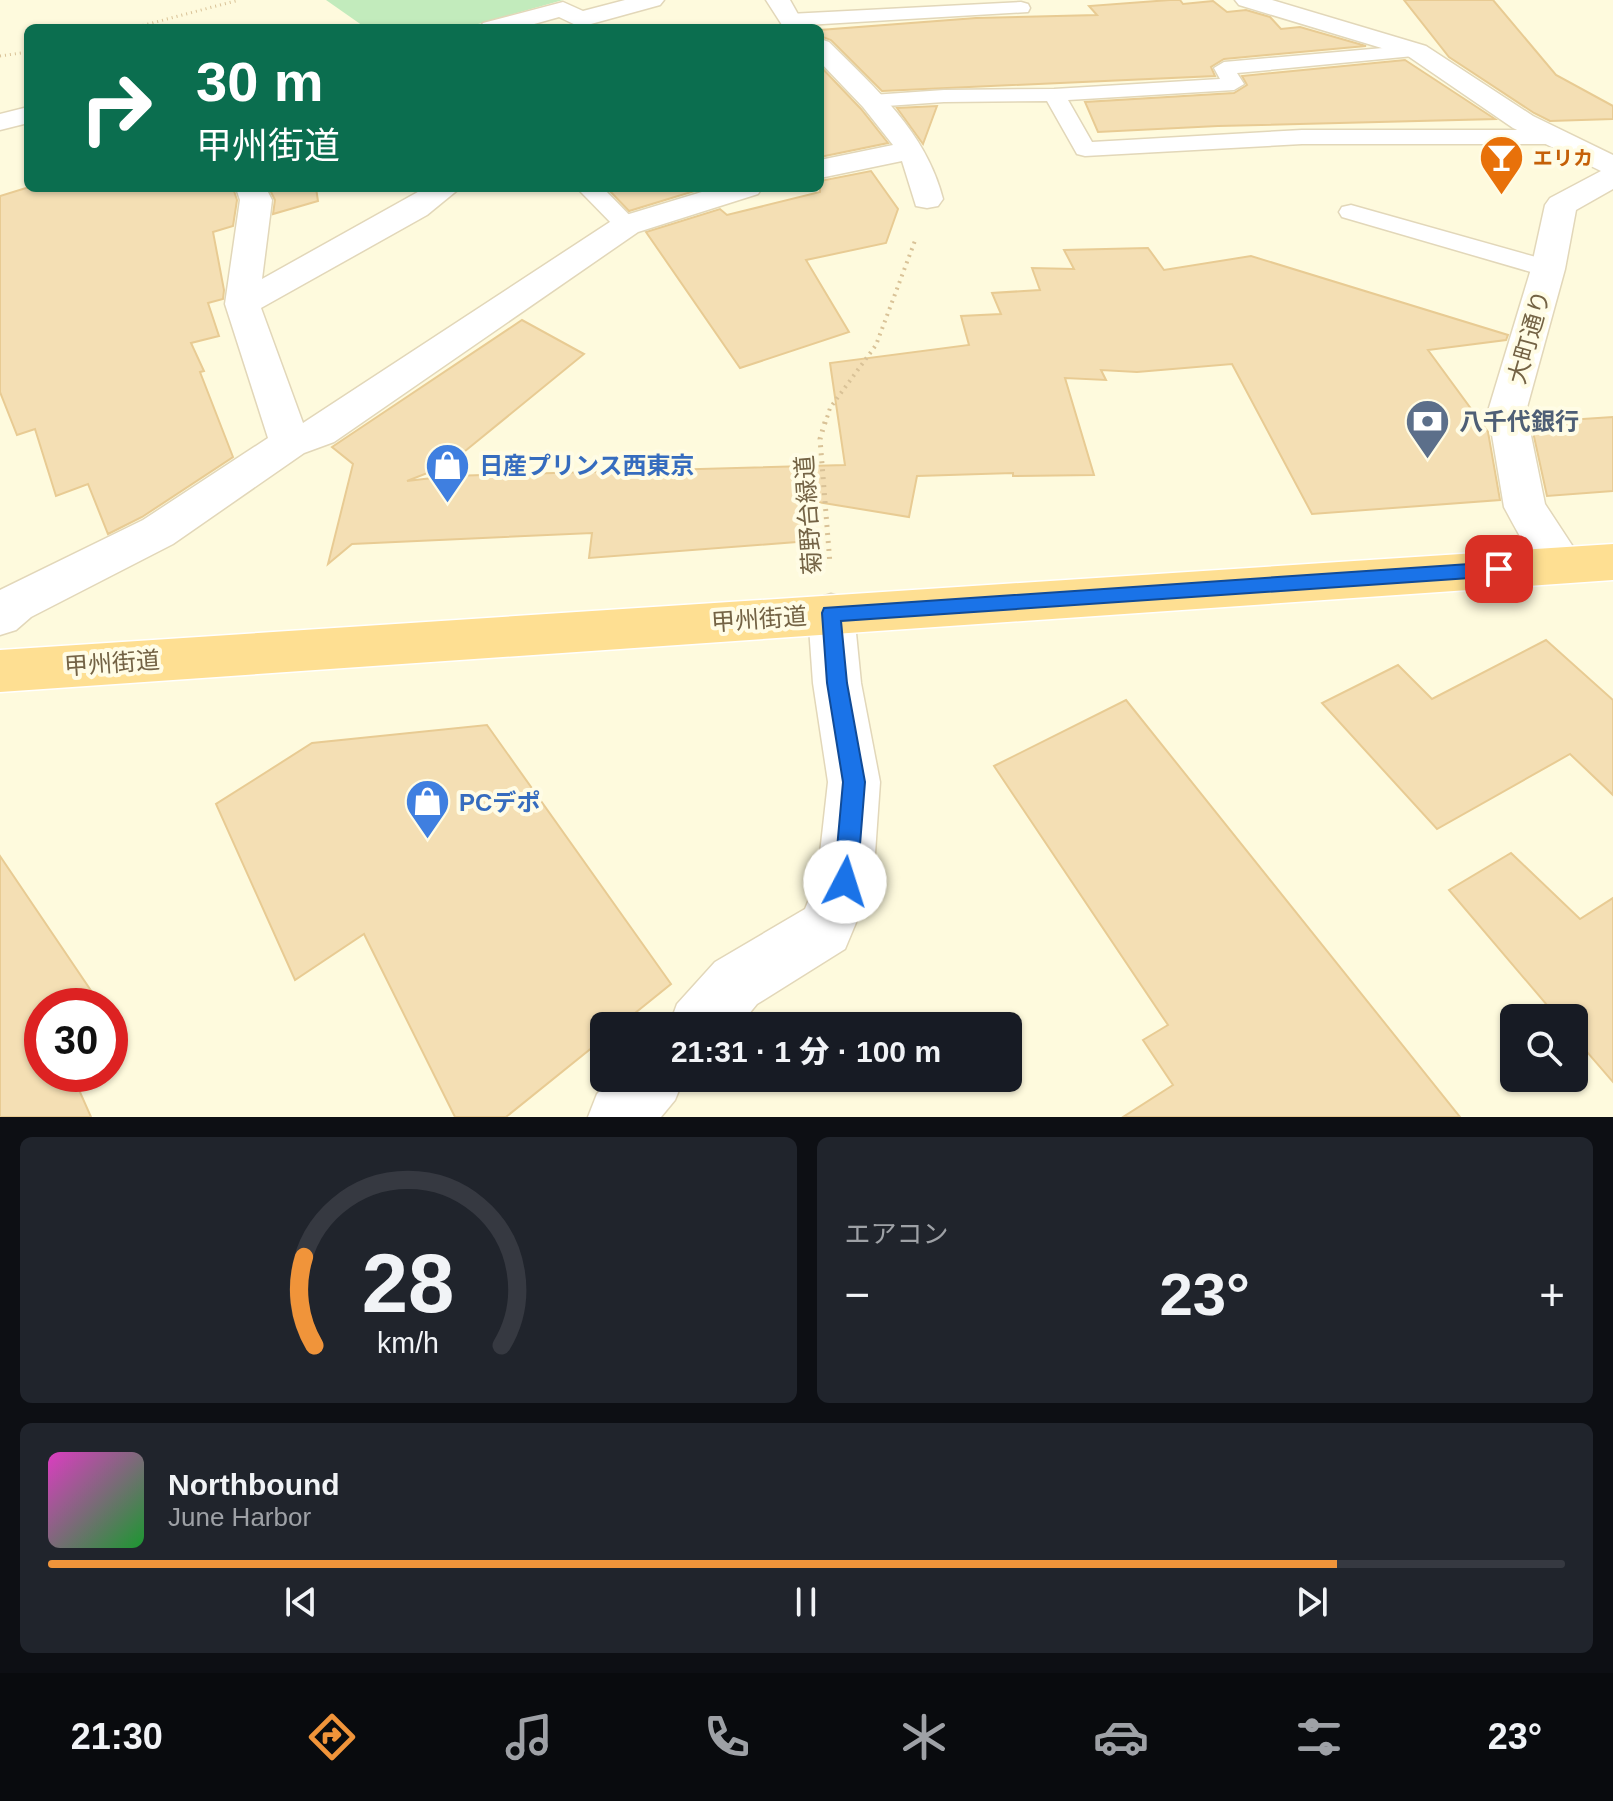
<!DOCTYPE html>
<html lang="ja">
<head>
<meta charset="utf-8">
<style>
  :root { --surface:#171b24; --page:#20242c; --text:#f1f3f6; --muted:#9ea1a6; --line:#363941; --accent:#f0943a }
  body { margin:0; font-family:Helvetica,"Noto Sans JP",sans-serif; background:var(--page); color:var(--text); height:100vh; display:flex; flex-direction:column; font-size:30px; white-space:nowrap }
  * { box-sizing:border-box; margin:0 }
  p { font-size:26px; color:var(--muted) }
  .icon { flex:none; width:44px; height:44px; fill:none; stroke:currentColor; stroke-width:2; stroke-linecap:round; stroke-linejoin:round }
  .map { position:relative; height:1117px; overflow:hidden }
  .details { display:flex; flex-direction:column; gap:20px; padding:20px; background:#0d0f14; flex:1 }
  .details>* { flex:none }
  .guide { position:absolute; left:24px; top:24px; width:800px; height:168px; border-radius:12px; box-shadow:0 2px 6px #0004; background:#0b6e4f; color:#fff; overflow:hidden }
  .tools { position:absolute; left:1500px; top:1004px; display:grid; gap:16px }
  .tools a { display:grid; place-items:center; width:88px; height:88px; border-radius:12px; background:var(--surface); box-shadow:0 2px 6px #0004; font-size:40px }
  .speed { position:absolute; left:24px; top:988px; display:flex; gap:16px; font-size:40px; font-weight:700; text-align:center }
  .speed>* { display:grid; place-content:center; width:104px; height:104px; border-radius:50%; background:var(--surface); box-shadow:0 2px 6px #0004; line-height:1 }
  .speed .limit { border:12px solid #d22; background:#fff; color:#111 }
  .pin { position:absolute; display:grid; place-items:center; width:68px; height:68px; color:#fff; margin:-34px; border-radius:16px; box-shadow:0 4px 12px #0006 }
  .me { position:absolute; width:88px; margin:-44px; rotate:5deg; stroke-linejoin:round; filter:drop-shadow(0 0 6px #0008) }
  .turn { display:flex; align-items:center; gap:28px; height:168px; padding:0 40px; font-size:36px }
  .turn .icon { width:104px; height:104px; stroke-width:2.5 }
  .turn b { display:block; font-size:56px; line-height:68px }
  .big { font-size:60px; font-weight:800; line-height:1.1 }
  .details .widget { flex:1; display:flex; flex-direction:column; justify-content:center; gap:12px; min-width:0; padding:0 28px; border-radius:12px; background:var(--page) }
  .details .dial { align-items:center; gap:0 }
  .dial svg { height:208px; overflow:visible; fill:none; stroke:var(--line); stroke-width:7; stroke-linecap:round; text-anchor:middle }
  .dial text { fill:var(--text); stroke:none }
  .song { display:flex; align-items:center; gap:24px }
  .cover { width:96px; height:96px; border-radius:12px; background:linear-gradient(135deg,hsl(310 70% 55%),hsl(130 70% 35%)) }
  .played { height:8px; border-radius:4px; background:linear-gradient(90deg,var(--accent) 85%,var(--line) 85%) }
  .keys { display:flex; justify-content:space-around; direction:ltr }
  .heat { display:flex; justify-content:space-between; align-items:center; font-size:44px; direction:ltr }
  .details .tiles { flex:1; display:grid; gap:20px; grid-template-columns:1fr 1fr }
  .widget:last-child { grid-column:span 2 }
  .trip { position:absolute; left:590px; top:1012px; width:432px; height:80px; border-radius:12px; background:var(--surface); box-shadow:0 2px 6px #0004; font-weight:800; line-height:80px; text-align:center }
  .menu { display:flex; height:128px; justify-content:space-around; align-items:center; background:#090b0e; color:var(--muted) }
  .menu .icon { width:56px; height:56px }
  .menu .on { color:var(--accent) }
  .menu b { font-size:36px; color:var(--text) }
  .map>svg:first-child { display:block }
  .green { fill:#c2ebbc }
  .building { fill:#f4dfb4; stroke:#e8cb93; stroke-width:2 }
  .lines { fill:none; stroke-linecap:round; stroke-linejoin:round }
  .service-casing { stroke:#e2d7b9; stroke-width:3 }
  .minor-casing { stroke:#e2d7b9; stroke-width:3 }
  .trunk-casing { stroke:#fff; stroke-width:3 }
  .path-far2 { stroke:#d9c297; stroke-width:3; stroke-dasharray:1 4; stroke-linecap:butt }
  .path-far1 { stroke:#d9c297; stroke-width:4; stroke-dasharray:2 5; stroke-linecap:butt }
  .path { stroke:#d9c297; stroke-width:5; stroke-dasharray:2 6; stroke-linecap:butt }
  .service { fill:#fff; fill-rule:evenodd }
  .minor { fill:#fff; fill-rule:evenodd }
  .trunk { fill:#fedf92; fill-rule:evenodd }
  .route { fill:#1a73e8; stroke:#114b97; stroke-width:2 }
  .labels { text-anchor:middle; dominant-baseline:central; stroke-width:8; stroke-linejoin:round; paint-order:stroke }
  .far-food-label { font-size:20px; font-weight:bold; fill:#c56008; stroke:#fffce5; text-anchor:start }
  .street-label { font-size:24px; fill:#746345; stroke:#fffce5 }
  .service-label { font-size:24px; font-weight:bold; fill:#4e5e75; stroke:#fffce5; text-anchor:start }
  .shop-label { font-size:24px; font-weight:bold; fill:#366cbe; stroke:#fffce5; text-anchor:start }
</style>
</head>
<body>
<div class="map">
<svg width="1613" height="1117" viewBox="0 0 1613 1117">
  <rect width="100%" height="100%" fill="#fefadd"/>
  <!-- green -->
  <polygon class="green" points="326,0 563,0 464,28 366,28"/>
  <!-- building -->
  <g class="building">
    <polygon points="1170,0 1180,0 1183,4 1213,1 1227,12 1246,10 1270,17 1281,29 1300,27 1366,46 1224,59 1211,67 1215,76 882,91 831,40 820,36 820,30 976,18 1097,15 1089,6"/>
    <polygon points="1404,0 1493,0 1556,75 1613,106 1613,119 1550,121 1534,113 1449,57"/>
    <polygon points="1405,60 1495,119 1218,126 1098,132 1085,102 1234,93 1247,85 1242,76"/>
    <polygon points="820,66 861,109 888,143 820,157"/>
    <polygon points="937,106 923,144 897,108"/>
    <polygon points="871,171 898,209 886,243 806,260 849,332 740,368 646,232 720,209 727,215 820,192 820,181"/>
    <polygon points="26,188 233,188 237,200 233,226 213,232 224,290 223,299 208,303 219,336 191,343 204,371 200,372 233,457 142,517 108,534 88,484 56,496 35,429 17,435 0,392 0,196"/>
    <polygon points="269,188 316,188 318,201 273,214 275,200"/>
    <polygon points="607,188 700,188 701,189 629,211"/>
    <polygon points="1148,248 1164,270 1251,256 1508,335 1506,340 1428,350 1488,432 1500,500 1312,514 1232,364 1137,372 1101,370 1106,380 1065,378 1094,475 1013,476 1013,473 917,476 909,517 805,500 809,541 589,558 592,533 352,544 328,564 353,464 332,447 522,320 584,354 448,465 407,481 449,476 845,465 830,363 969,345 961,316 1001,314 992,293 1040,290 1032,268 1074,269 1064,250"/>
    <polygon points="1613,417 1613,491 1547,496 1533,432 1562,429 1568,420"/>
    <polygon points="1546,640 1613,700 1613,795 1570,754 1437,829 1322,703 1398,665 1432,699"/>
    <polygon points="1126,700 1460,1117 1123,1117 1173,1085 1143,1040 1168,1025 994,766"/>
    <polygon points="487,725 671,984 619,1026 604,1026 604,1038 506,1117 455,1117 364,934 295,980 216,804 312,743"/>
    <polygon points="1511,853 1580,919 1613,898 1613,1082 1574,1037 1574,1018 1558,1018 1449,890"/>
    <polygon points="0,856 96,998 85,1006 42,1006 42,1074 72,1074 91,1117 0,1117"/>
  </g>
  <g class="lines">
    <defs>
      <g id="service">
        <polygon points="1021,2 1028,4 1030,8 1028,12 789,26 780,20 789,14"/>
        <polygon points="1417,45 1424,47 1427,51 1424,55 1237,73 1244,84 1234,90 1068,100 1092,142 1302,130 1550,130 1561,137 1550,144 1302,144 1085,156 1077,154 1047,101 944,102 872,107 861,101 872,95 944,90 1054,89 1220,79 1214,68 1224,62"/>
        <polygon points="577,188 603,188 639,225 636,230 618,230"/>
        <polygon points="1351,205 1557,263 1561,269 1557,275 1548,277 1342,217 1339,212 1342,207"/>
      </g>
      <g id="minor">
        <polygon points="625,0 664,0 660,5 580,27 559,17 520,28 480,28 483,23 563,2 583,11"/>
        <polygon points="766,0 790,0 799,16 811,28 784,28"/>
        <path d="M1235,0H1272L1426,46L1533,116L1613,155V189L1576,210L1565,269L1526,411L1545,504L1585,565L1579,578C1569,581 1558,585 1548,578C1538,571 1511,520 1504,507L1488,411L1531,269L1545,205L1550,198L1601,171L1513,128L1408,56L1239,5Z"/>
        <path d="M820,39L829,42C876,89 926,132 943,199L938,206L927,208L916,206L902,161L820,178V160L893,145L863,107L820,62Z"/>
        <polygon points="28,107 28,123 0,130 0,114"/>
        <polygon points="236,188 266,188 272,200 262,279 425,188 460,188 427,215 261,308 303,423 616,218 715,188 762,188 758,194 638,232 334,442 304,453 173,544 31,617 16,630 0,635 0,590 143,520 268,438 225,304 240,200"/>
        <polygon points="831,594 847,599 854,613 861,683 880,782 873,882 845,949 757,1004 739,1026 669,1026 677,1004 715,962 805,909 817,880 828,782 813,683 808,613 815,599"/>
        <polygon points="612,1078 684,1078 675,1100 661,1117 588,1117 597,1094"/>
      </g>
      <polygon id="trunk" points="1613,544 1613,580 0,692 0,650"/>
    </defs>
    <!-- service casing -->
    <use href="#service" class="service-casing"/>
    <!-- minor casing -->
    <use href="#minor" class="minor-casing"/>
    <!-- trunk casing -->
    <use href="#trunk" class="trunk-casing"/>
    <!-- path-far2 -->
    <g class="path-far2">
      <polyline points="133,28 239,0"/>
      <polyline points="0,56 28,52"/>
    </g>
    <!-- path-far1 -->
    <polyline class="path-far1" points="825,424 830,408 876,345 916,238"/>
    <!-- path -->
    <polyline class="path" points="825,422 820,439 830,564"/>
    <!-- service -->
    <use href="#service" class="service"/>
    <!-- minor -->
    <use href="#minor" class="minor"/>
    <!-- trunk -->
    <use href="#trunk" class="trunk"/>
  </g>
  <!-- route -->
  <polygon class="route" points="1499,562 1508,569 1499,576 841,621 847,683 865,782 857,882 853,890 845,894 837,890 834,882 843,782 827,683 822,613 824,608"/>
  <!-- icons -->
  <defs>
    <symbol id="bar-pin" viewBox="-11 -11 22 30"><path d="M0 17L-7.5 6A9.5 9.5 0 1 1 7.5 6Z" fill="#e8710a" stroke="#fffce5"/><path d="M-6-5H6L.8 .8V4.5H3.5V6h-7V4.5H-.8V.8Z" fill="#fff"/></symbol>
    <symbol id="bank-pin" viewBox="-11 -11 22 30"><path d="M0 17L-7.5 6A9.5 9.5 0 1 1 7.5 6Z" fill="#5c6f8a" stroke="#fffce5"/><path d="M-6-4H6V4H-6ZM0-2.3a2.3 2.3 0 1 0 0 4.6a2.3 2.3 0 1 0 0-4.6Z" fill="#fff"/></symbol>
    <symbol id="shop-pin" viewBox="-11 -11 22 30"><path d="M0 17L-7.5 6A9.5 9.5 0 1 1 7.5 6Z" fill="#3f7fe0" stroke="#fffce5"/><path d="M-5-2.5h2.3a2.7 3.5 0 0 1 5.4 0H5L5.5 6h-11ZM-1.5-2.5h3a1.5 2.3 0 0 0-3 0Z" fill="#fff"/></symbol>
  </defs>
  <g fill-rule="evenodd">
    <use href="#bar-pin" x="1476" y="132" width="51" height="69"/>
    <use href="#bank-pin" x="1402" y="396" width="51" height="69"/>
    <use href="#shop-pin" x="422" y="440" width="51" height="69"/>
    <use href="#shop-pin" x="402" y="776" width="51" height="69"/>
  </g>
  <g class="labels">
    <!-- far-food labels -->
    <g class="far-food-label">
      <text x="1533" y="158">エリカ</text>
    </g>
    <!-- street labels -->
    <g class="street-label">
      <text transform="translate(1529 337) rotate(-74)">大町通り</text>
      <text transform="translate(808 515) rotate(-94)">菊野台緑道</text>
      <text transform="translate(759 619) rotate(-4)">甲州街道</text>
      <text transform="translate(112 663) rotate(-4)">甲州街道</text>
    </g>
    <!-- service labels -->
    <g class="service-label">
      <text x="1459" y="421">八千代銀行</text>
    </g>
    <!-- shop labels -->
    <g class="shop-label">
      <text x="479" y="465">日産プリンス西東京</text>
      <text x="459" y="802">PCデポ</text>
    </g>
  </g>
</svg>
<div class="tools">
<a><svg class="icon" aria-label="search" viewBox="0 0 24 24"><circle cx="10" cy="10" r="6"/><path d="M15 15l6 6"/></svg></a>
</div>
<div class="speed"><div class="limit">30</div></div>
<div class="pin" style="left:1499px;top:569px;background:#d93025"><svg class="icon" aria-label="arrive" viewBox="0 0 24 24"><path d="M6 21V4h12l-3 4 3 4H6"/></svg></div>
<svg class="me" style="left:845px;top:882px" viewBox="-20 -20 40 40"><circle r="19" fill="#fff"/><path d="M0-13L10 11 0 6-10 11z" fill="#1a73e8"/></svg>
<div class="trip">21:31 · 1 分 · 100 m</div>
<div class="guide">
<div class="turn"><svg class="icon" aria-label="right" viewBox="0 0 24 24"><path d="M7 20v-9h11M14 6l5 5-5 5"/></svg><div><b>30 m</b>甲州街道</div></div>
</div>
</div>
<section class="details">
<div class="tiles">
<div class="widget dial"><svg viewBox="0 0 100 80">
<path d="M14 69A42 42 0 1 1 86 69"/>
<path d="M14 69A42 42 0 0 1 10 35" stroke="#f0943a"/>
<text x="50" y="56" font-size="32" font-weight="700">28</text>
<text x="50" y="72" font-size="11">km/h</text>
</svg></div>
<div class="widget"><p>エアコン</p>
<div class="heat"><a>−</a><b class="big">23°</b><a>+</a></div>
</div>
<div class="widget">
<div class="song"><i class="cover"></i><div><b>Northbound</b><p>June Harbor</p></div></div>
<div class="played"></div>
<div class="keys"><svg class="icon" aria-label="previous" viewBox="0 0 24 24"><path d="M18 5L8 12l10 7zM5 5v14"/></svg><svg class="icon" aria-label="pause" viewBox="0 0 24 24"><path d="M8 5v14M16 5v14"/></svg><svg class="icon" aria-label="next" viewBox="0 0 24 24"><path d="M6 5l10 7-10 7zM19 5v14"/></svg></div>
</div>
</div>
</section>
<nav class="menu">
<b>21:30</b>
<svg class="icon on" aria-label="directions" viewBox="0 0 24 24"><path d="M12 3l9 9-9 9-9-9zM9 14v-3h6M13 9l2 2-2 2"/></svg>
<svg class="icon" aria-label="music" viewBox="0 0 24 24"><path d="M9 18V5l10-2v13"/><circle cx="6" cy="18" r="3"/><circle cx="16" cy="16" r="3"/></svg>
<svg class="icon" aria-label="phone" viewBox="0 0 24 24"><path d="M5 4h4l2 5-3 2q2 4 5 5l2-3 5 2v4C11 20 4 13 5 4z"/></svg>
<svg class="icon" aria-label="climate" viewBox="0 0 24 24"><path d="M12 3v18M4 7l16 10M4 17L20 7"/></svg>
<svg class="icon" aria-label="car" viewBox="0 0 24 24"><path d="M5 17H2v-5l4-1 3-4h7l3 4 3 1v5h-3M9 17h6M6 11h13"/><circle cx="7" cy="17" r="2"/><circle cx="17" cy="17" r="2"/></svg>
<svg class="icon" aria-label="filters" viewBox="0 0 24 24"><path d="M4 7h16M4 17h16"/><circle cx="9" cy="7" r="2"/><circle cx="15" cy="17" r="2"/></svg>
<b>23°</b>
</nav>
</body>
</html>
